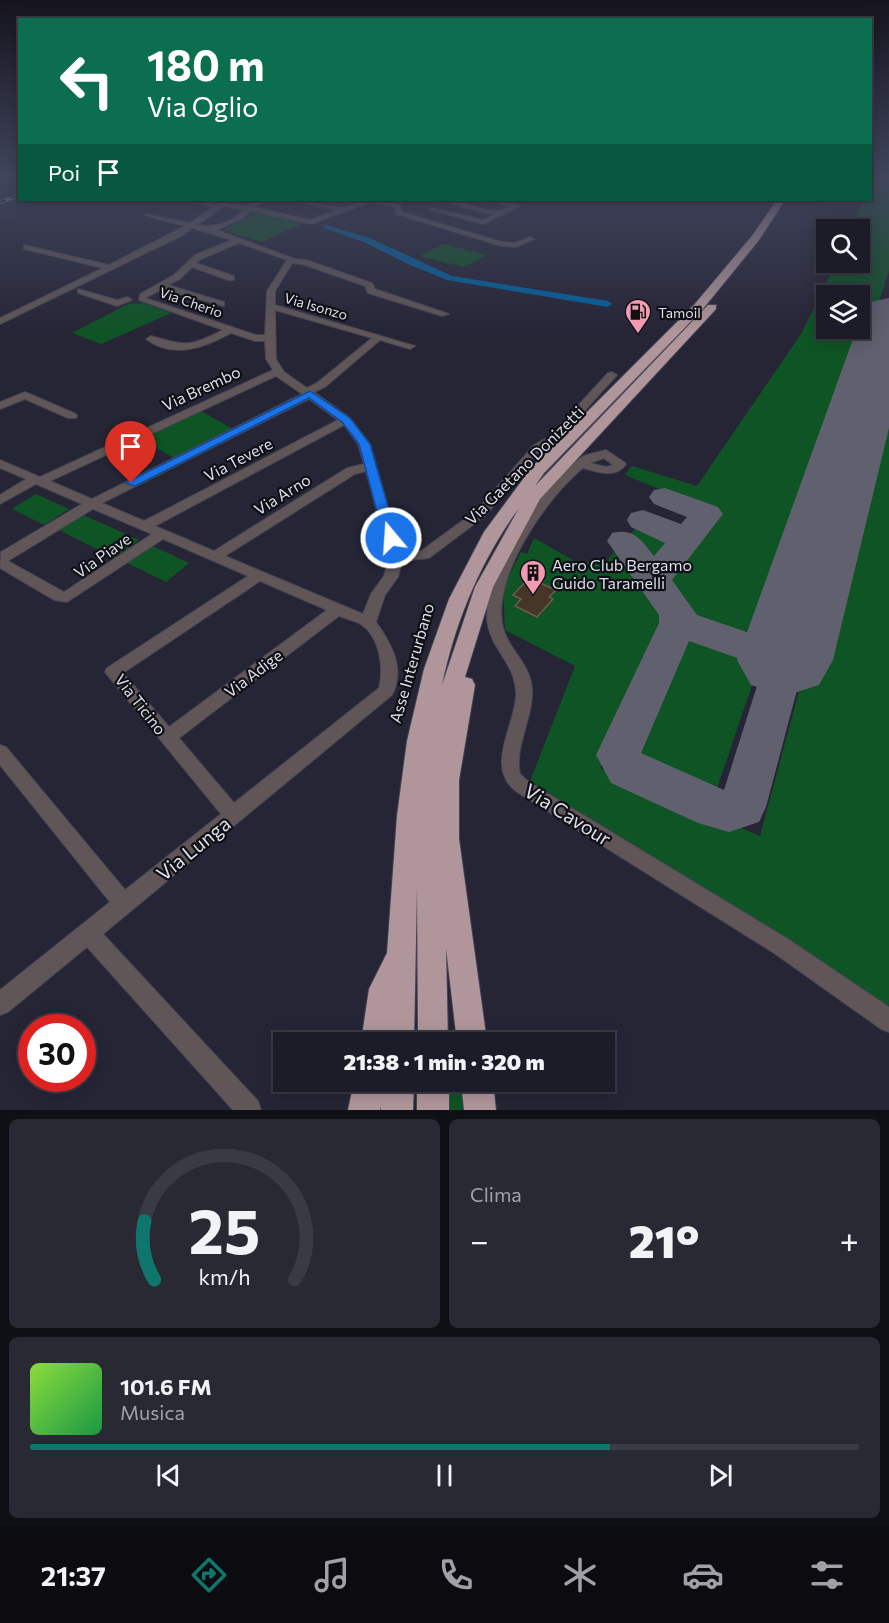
<!DOCTYPE html>
<html lang="it">
<head>
<meta charset="utf-8">
<style>
  :root { --surface:#1c1c28; --page:#292934; --text:#f1f3f6; --muted:#a0a1a8; --line:#3a3a45; --accent:#0f766e }
  body { margin:0; font-family:Commissioner,sans-serif; background:var(--page); color:var(--text); height:100vh; display:flex; flex-direction:column; font-size:22px; white-space:nowrap }
  * { box-sizing:border-box; margin:0 }
  p { font-size:20px; color:var(--muted) }
  .icon { flex:none; width:33px; height:33px; fill:none; stroke:currentColor; stroke-width:2; stroke-linecap:round; stroke-linejoin:round }
  .map { position:relative; height:1110px; overflow:hidden }
  .details { display:flex; flex-direction:column; gap:9px; padding:9px; background:#0f0f16; flex:1 }
  .details>* { flex:none }
  .guide { position:absolute; left:18px; top:18px; width:854px; height:183px; border-radius:0px; box-shadow:0 3px 15px #0003,0 0 0 2px var(--line); background:#0b6e4f; color:#fff; overflow:hidden }
  .fabs { position:absolute; left:816px; top:219px; display:grid; gap:12px }
  .fabs a { display:grid; place-items:center; width:54px; height:54px; border-radius:0px; background:var(--surface); box-shadow:0 3px 15px #0003,0 0 0 2px var(--line); font-size:30px }
  .speed { position:absolute; left:18px; top:1014px; display:flex; gap:12px; font-size:30px; font-weight:700; text-align:center }
  .speed>* { display:grid; place-content:center; width:78px; height:78px; border-radius:50%; background:var(--surface); box-shadow:0 3px 15px #0003,0 0 0 2px var(--line); line-height:1 }
  .speed .limit { border:9px solid #d22; background:#fff; color:#111 }
  .pin { position:absolute; display:grid; place-items:center; width:51px; height:51px; color:#fff; margin:-62px -26px; border-radius:50% 50% 50% 0; rotate:-45deg; box-shadow:0 0 6px #0007 }
  .pin .icon { rotate:45deg }
  .me { position:absolute; width:66px; margin:-33px; rotate:342deg; stroke-linejoin:round; filter:drop-shadow(0 0 4px #0008) }
  .turn { display:flex; align-items:center; gap:21px; height:126px; padding:0 30px; font-size:27px }
  .turn .icon { width:78px; height:78px; stroke-width:2.5 }
  .turn b { display:block; font-size:42px; line-height:51px }
  .then { display:flex; align-items:center; height:57px; padding:0 30px; background:#0003; gap:12px; font-size:22px }
  .big { font-size:45px; font-weight:800; line-height:1.1 }
  .details .widget { flex:1; display:flex; flex-direction:column; justify-content:center; gap:9px; min-width:0; padding:0 21px; border-radius:9px; background:var(--page) }
  .details .dial { align-items:center; gap:0 }
  .dial svg { height:156px; overflow:visible; fill:none; stroke:var(--line); stroke-width:7; stroke-linecap:round; text-anchor:middle }
  .dial text { fill:var(--text); stroke:none }
  .song { display:flex; align-items:center; gap:18px }
  .cover { width:72px; height:72px; border-radius:9px; background:linear-gradient(135deg,hsl(90 70% 55%),hsl(140 70% 35%)) }
  .played { height:6px; border-radius:3px; background:linear-gradient(90deg,var(--accent) 70%,var(--line) 70%) }
  .keys { display:flex; justify-content:space-around; direction:ltr }
  .heat { display:flex; justify-content:space-between; align-items:center; font-size:33px; direction:ltr }
  .details .tiles { flex:1; display:grid; gap:9px; grid-template-columns:1fr 1fr }
  .widget:last-child { grid-column:span 2 }
  .trip { position:absolute; left:273px; top:1032px; width:342px; height:60px; border-radius:0px; background:var(--surface); box-shadow:0 3px 15px #0003,0 0 0 2px var(--line); font-weight:800; line-height:60px; text-align:center }
  .dock { display:flex; height:96px; justify-content:space-around; align-items:center; background:#0b0b10; color:var(--muted) }
  .dock .icon { width:42px; height:42px }
  .dock .selected { color:var(--accent) }
  .dock b { font-size:27px; color:var(--text) }
  .map>svg:first-child { display:block }
  .green { fill:#0f5425; fill-rule:evenodd }
  .lines { fill:none; stroke-linecap:round; stroke-linejoin:round }
  .canal { fill:#0061a1; fill-rule:evenodd }
  .taxiway { fill:#60606f; fill-rule:evenodd }
  .runway { fill:#60606f; fill-rule:evenodd }
  .building { fill:#453628; stroke:#6c5c4d; stroke-width:1.5 }
  .minor-casing { stroke:#434353; stroke-width:2 }
  .highway-casing { stroke:#434353; stroke-width:2 }
  .minor { fill:#605657; fill-rule:evenodd }
  .highway { fill:#b0969a; fill-rule:evenodd }
  .rail-casing { stroke:#9a9aa8; stroke-width:4 }
  .rail { stroke:#0f0f16; stroke-width:2; stroke-dasharray:6; stroke-linecap:butt }
  .route { fill:#1a73e8; stroke:#114b97; stroke-width:1.5 }
  .labels { text-anchor:middle; dominant-baseline:central; stroke-width:4.5; stroke-linejoin:round; paint-order:stroke }
  .far-street-label { font-size:14px; fill:#dedeea; stroke:#0f0f16 }
  .far-poi-label { font-size:14px; fill:#dedeea; stroke:#0f0f16; text-anchor:start }
  .street-label { font-size:16px; fill:#dedeea; stroke:#0f0f16 }
  .poi-label { font-size:16px; fill:#dedeea; stroke:#0f0f16; text-anchor:start }
  .near-street-label { font-size:20px; fill:#dedeea; stroke:#0f0f16 }
</style>
</head>
<body>
<div class="map">
<svg width="889" height="1110" viewBox="0 0 889 1110">
  <rect width="100%" height="100%" fill="#262536"/>
  <!-- green -->
  <g class="green">
    <path d="M870,178H889V271L767,643L759,645L749,643L695,621L662,581L717,513L625,475L632,466L697,486L801,334L836,263L860,262V230L851,229L864,200H870ZM826,296H860V328H826Z"/>
    <polygon points="257,213 303,223 262,242 223,230"/>
    <polygon points="443,244 444,244 487,255 464,267 420,256"/>
    <polygon points="144,303 171,313 101,344 72,333 128,304"/>
    <polygon points="889,357 889,1006 530,781 575,666 505,630 503,588 521,552 527,554 534,538 582,565 588,561 603,565 620,545 664,603 670,617 600,768 760,836"/>
    <polygon points="199,410 233,429 174,458 139,438"/>
    <polygon points="36,494 69,509 44,525 12,509"/>
    <polygon points="81,514 139,540 115,558 57,529"/>
    <polygon points="640,523 671,536 676,544 653,570 628,537"/>
    <polygon points="151,545 189,563 166,582 127,563"/>
    <polygon points="702,638 761,659 714,797 706,796 635,764 629,758 631,748 678,644 689,639"/>
    <polygon points="449,1082 468,1082 472,1110 449,1110"/>
  </g>
  <g class="lines">
    <!-- canal -->
    <polygon class="canal" points="326,225 370,238 452,276 608,301 612,304 608,307 447,280 408,264 364,242 324,228 324,226"/>
    <!-- taxiway -->
    <path class="taxiway" d="M665,488L718,507L723,514L672,580L697,615L799,650L805,660L766,807L759,822L729,832L698,823L611,783L596,755L659,623V615L607,541L612,533C634,528 641,540 654,556L665,543L631,527L627,520L631,513L643,510L681,524L687,517L654,504L649,497L654,490ZM689,641L763,667L724,790L641,753Z"/>
    <!-- runway -->
    <polygon class="runway" points="889,298 889,428 833,660 819,685 785,696 751,685 737,660 857,328 860,328 862,314 870,302"/>
  </g>
  <!-- building -->
  <polygon class="building" points="529,578 556,590 549,597 553,599 537,617 515,606 521,599 513,595"/>
  <g class="lines">
    <defs>
      <g id="minor">
        <path d="M187,200H196L217,205L224,200H231L226,204L247,206L259,200H266L254,207L311,220L336,210L293,200L343,208L365,200L400,205L401,212L502,242L515,243L530,237L534,239L516,247L501,246L396,214L395,207L371,202L312,224L250,211L243,218L217,230L295,259L306,260L372,283L375,289L449,314L442,316L368,293L365,286L302,264L292,263L275,291V305L415,346L410,349L380,340L325,387L314,392L350,418L370,444L401,552L421,551L477,510L534,445L550,436L608,373L612,372L617,375L558,440L542,449L485,516L429,558L402,561L398,577L385,595L376,622C391,643 406,669 392,695L103,934L258,1101L261,1110H233L87,947L8,1012L0,1015V990L110,902L0,765V745L6,747L125,890L221,814L105,672L107,668L248,576L163,539L67,602L54,600L0,568L1,552L82,504L36,484L0,504V495L26,479L0,468V460L40,477L273,370L266,359L265,341H255L231,333C205,347 174,360 146,339L151,336C186,346 190,347 223,330L139,300L140,294L174,275L195,255L232,240L192,228L183,235L0,324V318L103,268L24,249V245L109,265L185,226L146,216V214L190,223L213,207ZM224,206L244,210C232,223 213,228 197,225ZM239,243L287,260L267,291L265,335H256L145,298L162,289L224,306V302L168,285L180,279L192,267L228,280H234V276L196,263L201,259ZM275,310L372,338L317,383L307,388L284,372L276,359ZM276,376L302,394L92,499L50,481ZM309,399L338,420L144,521L102,503ZM344,425L358,444L364,464L347,468L214,551L155,526ZM366,471L389,557L384,576L371,594L363,614L225,556L355,474ZM93,509L152,534L64,592L8,561ZM260,581L327,610L169,727L123,673ZM339,616C346,619 356,621 362,625C380,638 384,668 379,688L234,803L179,738Z"/>
        <path d="M436,200C461,197 488,218 511,207L484,200H495L521,206L484,224L429,210L432,208L483,220L494,215Z"/>
        <polygon points="78,289 117,300 128,297 132,300 117,306 78,293"/>
        <polygon points="25,392 76,414 77,416 76,418 68,418 25,399 0,409 0,402"/>
        <path d="M606,450L624,462L626,464C616,479 598,472 583,468C546,498 488,581 504,631C511,652 530,664 532,688C534,717 514,746 520,774L529,782L788,939L889,1007V1032L881,1029L774,953L517,792C484,768 515,726 516,695C516,662 490,650 487,620C487,611 487,601 489,592C496,557 552,473 584,456C590,453 599,452 606,450ZM604,458L613,465L606,467L590,463Z"/>
      </g>
      <g id="highway">
        <path d="M777,200H785L759,240L702,310L544,473L535,486L708,305H716V309L540,499L493,587L465,677L472,679L475,685L459,780V839L487,1042H457L446,948L448,1042H418L417,888L414,1042H361L369,989L387,953L397,816L407,741L424,669L449,599L484,532L532,467L694,305L752,236ZM519,508L475,587L442,685C455,622 481,560 519,508Z"/>
        <polygon points="354,1082 414,1082 413,1110 381,1110 381,1107 380,1110 348,1110"/>
        <rect x="417" y="1082" width="32" height="28"/>
        <polygon points="461,1082 493,1082 496,1110 464,1110"/>
      </g>
    </defs>
    <!-- minor casing -->
    <use href="#minor" class="minor-casing"/>
    <!-- highway casing -->
    <use href="#highway" class="highway-casing"/>
    <!-- minor -->
    <use href="#minor" class="minor"/>
    <!-- highway -->
    <use href="#highway" class="highway"/>
    <defs>
      <polyline id="rail" points="0,202 20,195"/>
    </defs>
    <!-- rail casing -->
    <use href="#rail" class="rail-casing"/>
    <!-- rail -->
    <use href="#rail" class="rail"/>
  </g>
  <!-- sky -->
  <linearGradient id="sky" x2="0" y2="1"><stop stop-color="#15141e"/><stop offset="0.53" stop-color="#41465d"/><stop offset="1" stop-color="#41465d" stop-opacity="0"/></linearGradient>
  <rect width="889" height="333" fill="url(#sky)"/>
  <!-- route -->
  <polygon class="route" points="310,391 350,418 370,444 397,538 395,541 391,542 384,538 359,444 342,422 309,398 135,486 125,483"/>
  <!-- icons -->
  <defs>
    <symbol id="fuel-pin" viewBox="-11 -11 22 30"><path d="M0 17L-7.5 6A9.5 9.5 0 1 1 7.5 6Z" fill="#f19ab1" stroke="#0f0f16"/><path d="M-5.5-6h7V0h2V4h1.3V-2.5L3-4.5l.8-.8L6-3V5H2.5V1h-1V6h-7ZM-4.2-4.7v3.2H.2V-4.7Z" fill="#111"/></symbol>
    <symbol id="building-pin" viewBox="-11 -11 22 30"><path d="M0 17L-7.5 6A9.5 9.5 0 1 1 7.5 6Z" fill="#f19ab1" stroke="#0f0f16"/><path d="M-4-6H4V6H1V3H-1V6H-4ZM-2.5-4.3h1.7v1.8h-1.7ZM.8-4.3h1.7v1.8H.8ZM-2.5-1h1.7V.8h-1.7ZM.8-1h1.7V.8H.8Z" fill="#111"/></symbol>
  </defs>
  <g fill-rule="evenodd">
    <use href="#fuel-pin" x="623" y="297" width="30" height="40"/>
    <use href="#building-pin" x="518" y="558" width="30" height="40"/>
  </g>
  <g class="labels">
    <!-- far-street labels -->
    <g class="far-street-label">
      <text transform="translate(191 302) rotate(19)">Via Cherio</text>
      <text transform="translate(316 306) rotate(16)">Via Isonzo</text>
    </g>
    <!-- far-poi labels -->
    <g class="far-poi-label">
      <text x="658" y="312">Tamoil</text>
    </g>
    <!-- street labels -->
    <g class="street-label">
      <text transform="translate(201 388) rotate(-25)">Via Brembo</text>
      <text transform="translate(238 459) rotate(-28)">Via Tevere</text>
      <text transform="translate(524 465) rotate(-45)">Via Gaetano Donizetti</text>
      <text transform="translate(282 494) rotate(-32)">Via Arno</text>
      <text transform="translate(102 555) rotate(-35)">Via Piave</text>
      <text transform="translate(411 663) rotate(-74)">Asse Interurbano</text>
      <text transform="translate(253 673) rotate(-37)">Via Adige</text>
      <text transform="translate(141 704) rotate(52)">Via Ticino</text>
    </g>
    <!-- poi labels -->
    <g class="poi-label">
      <text x="552" y="564">Aero Club Bergamo<tspan x="552" dy="18">Guido Taramelli</tspan></text>
    </g>
    <!-- near-street labels -->
    <g class="near-street-label">
      <text transform="translate(568 814) rotate(32)">Via Cavour</text>
      <text transform="translate(193 848) rotate(-39)">Via Lunga</text>
    </g>
  </g>
</svg>
<div class="fabs">
<a><svg class="icon" aria-label="search" viewBox="0 0 24 24"><circle cx="10" cy="10" r="6"/><path d="M15 15l6 6"/></svg></a>
<a><svg class="icon" aria-label="layers" viewBox="0 0 24 24"><path d="M12 4l9 5-9 5-9-5zM3 14l9 5 9-5"/></svg></a>
</div>
<div class="speed"><div class="limit">30</div></div>
<div class="pin" style="left:131px;top:483px;background:#d93025"><svg class="icon" aria-label="arrive" viewBox="0 0 24 24"><path d="M6 21V4h12l-3 4 3 4H6"/></svg></div>
<svg class="me" style="left:391px;top:538px" viewBox="-20 -20 40 40"><circle r="17" fill="#1a73e8" stroke="#fff" stroke-width="3"/><path d="M0-11L8 9 0 5-8 9z" fill="#fff"/></svg>
<div class="trip">21:38 · 1 min · 320 m</div>
<div class="guide">
<div class="turn"><svg class="icon" aria-label="left" viewBox="0 0 24 24"><path d="M17 20v-9H6M10 6l-5 5 5 5"/></svg><div><b>180 m</b>Via Oglio</div></div>
<div class="then">Poi<svg class="icon" aria-label="arrive" viewBox="0 0 24 24"><path d="M6 21V4h12l-3 4 3 4H6"/></svg></div>
</div>
</div>
<section class="details">
<div class="tiles">
<div class="widget dial"><svg viewBox="0 0 100 80">
<path d="M14 69A42 42 0 1 1 86 69"/>
<path d="M14 69A42 42 0 0 1 9 39" stroke="#0f766e"/>
<text x="50" y="56" font-size="32" font-weight="700">25</text>
<text x="50" y="72" font-size="11">km/h</text>
</svg></div>
<div class="widget"><p>Clima</p>
<div class="heat"><a>−</a><b class="big">21°</b><a>+</a></div>
</div>
<div class="widget">
<div class="song"><i class="cover"></i><div><b>101.6 FM</b><p>Musica</p></div></div>
<div class="played"></div>
<div class="keys"><svg class="icon" aria-label="previous" viewBox="0 0 24 24"><path d="M18 5L8 12l10 7zM5 5v14"/></svg><svg class="icon" aria-label="pause" viewBox="0 0 24 24"><path d="M8 5v14M16 5v14"/></svg><svg class="icon" aria-label="next" viewBox="0 0 24 24"><path d="M6 5l10 7-10 7zM19 5v14"/></svg></div>
</div>
</div>
</section>
<nav class="dock">
<b>21:37</b>
<svg class="icon selected" aria-label="directions" viewBox="0 0 24 24"><path d="M12 3l9 9-9 9-9-9zM9 14v-3h6M13 9l2 2-2 2"/></svg>
<svg class="icon" aria-label="music" viewBox="0 0 24 24"><path d="M9 18V5l10-2v13"/><circle cx="6" cy="18" r="3"/><circle cx="16" cy="16" r="3"/></svg>
<svg class="icon" aria-label="phone" viewBox="0 0 24 24"><path d="M5 4h4l2 5-3 2q2 4 5 5l2-3 5 2v4C11 20 4 13 5 4z"/></svg>
<svg class="icon" aria-label="climate" viewBox="0 0 24 24"><path d="M12 3v18M4 7l16 10M4 17L20 7"/></svg>
<svg class="icon" aria-label="car" viewBox="0 0 24 24"><path d="M5 17H2v-5l4-1 3-4h7l3 4 3 1v5h-3M9 17h6M6 11h13"/><circle cx="7" cy="17" r="2"/><circle cx="17" cy="17" r="2"/></svg>
<svg class="icon" aria-label="filters" viewBox="0 0 24 24"><path d="M4 7h16M4 17h16"/><circle cx="9" cy="7" r="2"/><circle cx="15" cy="17" r="2"/></svg>
</nav>
</body>
</html>
